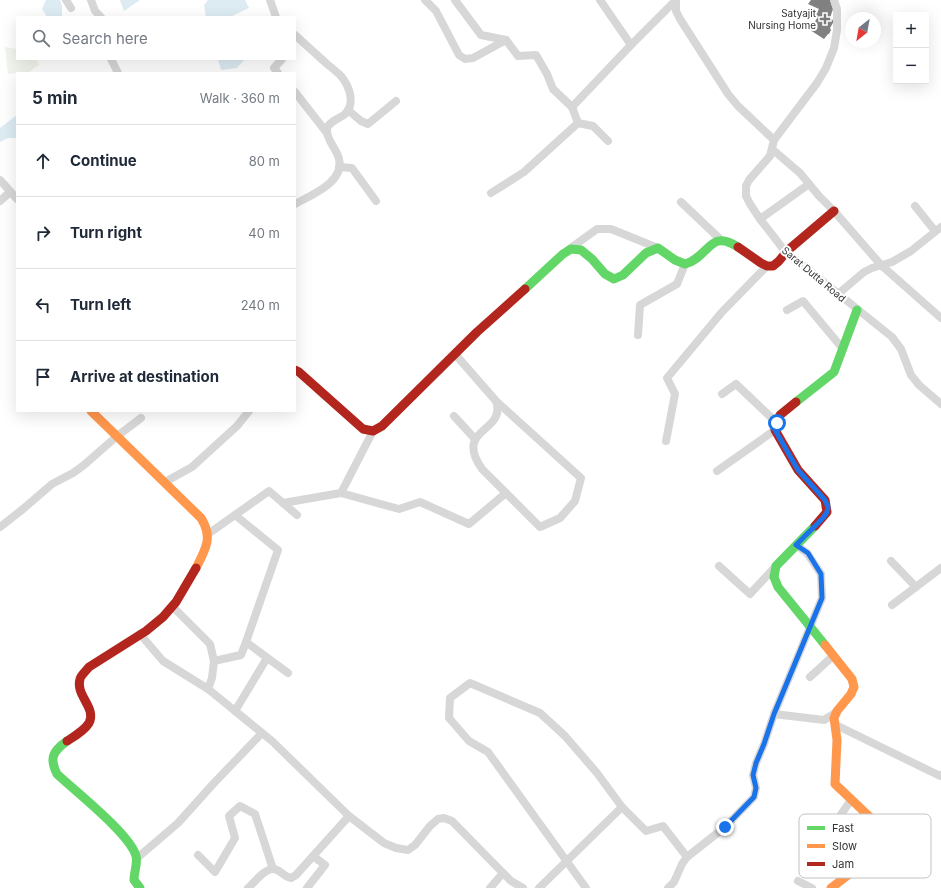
<!DOCTYPE html>
<html lang="en">
<head>
<meta charset="utf-8">
<style>
  :root { --surface:#fff; --page:#f2f2f3; --text:#1f2937; --muted:#747a83; --line:#e0e1e3 }
  body { margin:0; font-family:Inter,sans-serif; background:var(--page); color:var(--text) }
  .controls { position:absolute; right:12px; top:12px; display:grid; overflow:hidden; border-radius:0px; box-shadow:0 4px 16px #0002 }
  .controls button { width:36px; height:36px; display:grid; place-items:center; padding:0; border:0; border-bottom:1px solid var(--line); background:var(--surface); color:var(--text); font:20px sans-serif }
  .compass { position:absolute; left:845px; top:12px; width:36px; height:36px; border-radius:50%; background:var(--surface); box-shadow:0 4px 16px #0002; rotate:211deg }
  .stop { position:absolute; width:12px; height:12px; margin:-9px; border:3px solid #1a73e8; border-radius:50%; background:#fff }
  .stop.end { background:#1a73e8; border-color:#fff; box-shadow:0 1px 4px #0008 }
  .list { margin:0; padding:0; list-style:none }
  h2 { display:flex; justify-content:space-between; align-items:center; height:52px; margin:0; padding:0 16px; font-size:17px }
  h2 small { font-size:13px; font-weight:400; color:var(--muted) }
  .list li { display:grid; grid-template-columns:26px 1fr auto; gap:12px; align-items:center; box-sizing:border-box; height:72px; padding:0 16px; border-top:1px solid var(--line) }
  .list b { display:block; font-size:15px; white-space:nowrap }
  .list em { font-size:13px; font-style:normal; color:var(--muted) }
  .icon { flex:none; width:22px; height:22px; fill:none; stroke:currentColor; stroke-width:2; stroke-linecap:round; stroke-linejoin:round }
  .map { position:relative; flex:none; width:941px; height:888px; overflow:hidden }
  .search { position:absolute; background:var(--surface); box-shadow:0 4px 16px #0002; left:16px; top:16px; width:280px; height:44px; display:flex; align-items:center; gap:10px; box-sizing:border-box; padding:0 14px; border-radius:0px; color:var(--muted); font-size:15px }
  .panel { position:absolute; background:var(--surface); box-shadow:0 4px 16px #0002; left:16px; top:72px; width:280px; height:340px; border-radius:0px }
  .map>svg:first-child { display:block }
</style>
</head>
<body>
<div class="map">
<svg width="941" height="888" viewBox="0 0 941 888">
  <rect width="100%" height="100%" fill="#fff"/>
  <polygon fill="#f1f5ed" points="5,47 17,49 17,59 36,59 39,65 29,72 8,74"/>
  <g fill="#ddebf3">
    <polygon points="46,0 60,0 62,6 62,17 47,17 42,9"/>
    <polygon points="120,0 140,0 124,11"/>
    <polygon points="208,0 245,0 249,8 230,17 206,17 204,5"/>
    <polygon points="218,59 245,59 237,68 221,70"/>
    <polygon points="17,115 17,138 8,138 0,142 0,128"/>
  </g>
  <polygon fill="#818181" points="811,0 830,0 833,9 830,18 834,21 830,28 831,30 829,34 828,34 824,39 810,30 817,18 815,16 819,9 808,4"/>
  <g fill="none" stroke-linecap="round" stroke-linejoin="round">
    <g stroke="#d7d7d7" stroke-width="8">
      <polyline points="66,0 71,8"/>
      <polyline points="91,0 95,11 101,17"/>
      <polyline points="270,0 276,17"/>
      <polyline points="425,0 436,11 459,55 465,59 473,58 506,40"/>
      <polyline points="455,0 481,35 506,40 518,56 536,55 547,74 553,89 572,107 578,123 593,126 608,141"/>
      <polyline points="600,0 631,45"/>
      <polyline points="676,0 676,11 680,19 728,94 738,106 774,140"/>
      <polyline points="834,0 837,9 837,30 834,48 826,68 817,83 774,140 770,156 749,180 746,186 746,196 750,204 760,219 784,250 892,337 901,349 911,375 919,385 941,404"/>
      <path d="M 295,35 C 306,45 316,54 327,64 C 332,68 337,72 341,76 C 350,87 356,105 344,115 C 338,119 326,123 327,131 C 327,141 337,149 339,159 C 345,182 311,195 295,204"/>
      <polyline points="111,59 118,73"/>
      <polyline points="278,73 274,68 282,59"/>
      <polyline points="295,92 327,133"/>
      <polyline points="572,107 631,45 675,1"/>
      <polyline points="348,110 361,121 368,124 396,101"/>
      <polyline points="772,149 800,173 819,196 834,211 881,265 941,318"/>
      <polyline points="339,167 352,168 376,201"/>
      <polyline points="0,180 17,199"/>
      <polyline points="491,193 524,172 578,123"/>
      <polyline points="0,201 10,192"/>
      <polyline points="681,202 721,240"/>
      <polyline points="915,206 935,231"/>
      <polyline points="760,219 809,184"/>
      <polyline points="568,250 597,229 611,229 658,248"/>
      <polyline points="838,294 864,272 872,268 892,262 911,251 941,227"/>
      <polyline points="787,310 803,301 843,349"/>
      <polyline points="638,335 640,305 677,284 685,264"/>
      <path d="M 455,354 L 496,401 C 507,433 453,427 482,469 L 540,527 L 560,518 L 575,501 L 581,478 L 496,401"/>
      <polyline points="722,394 736,384 777,423"/>
      <polyline points="454,416 475,439"/>
      <polyline points="666,441 675,394 667,378 722,312 767,266"/>
      <polyline points="717,471 775,430"/>
      <polyline points="165,482 192,467 237,426 249,411"/>
      <polyline points="341,493 399,509 420,502 469,524 506,493"/>
      <polyline points="283,503 341,493 373,431"/>
      <polyline points="235,515 278,550 246,642 288,673"/>
      <polyline points="0,527 23,509 52,484 73,473 84,465 116,437 141,418"/>
      <polyline points="208,534 269,491 297,515"/>
      <polyline points="891,561 916,587"/>
      <polyline points="719,566 750,594 775,567"/>
      <polyline points="892,605 941,568"/>
      <polyline points="173,607 210,644 214,661 212,678 208,689"/>
      <polyline points="140,634 163,661 208,689 272,741 349,816 384,843 396,848 408,850 415,845 430,826 438,819 444,818 452,821 503,873 511,881 523,888"/>
      <polyline points="214,661 241,655 246,642"/>
      <polyline points="810,677 833,656"/>
      <polyline points="235,711 267,658"/>
      <polyline points="774,714 824,720 837,712"/>
      <polyline points="836,725 940,776 941,775"/>
      <polyline points="198,855 215,872 235,838 229,816 240,806 255,814 273,869"/>
      <polyline points="136,859 178,823 214,783 262,733"/>
      <polyline points="846,876 833,857 841,849 829,832 851,800"/>
      <polyline points="798,881 812,888"/>
      <path d="M 248,888 C 255,882 267,865 277,870 C 282,872 285,877 291,878 L 296,875 L 349,816"/>
      <polyline points="307,888 325,865 313,856"/>
      <polyline points="490,888 503,873"/>
      <polyline points="539,888 622,807 646,831 663,826 687,857"/>
      <polyline points="586,888 488,752 469,741 449,718 450,698 470,683 540,713 565,736 597,773 622,807"/>
      <polyline points="668,888 674,882 682,864 687,857 725,827 754,797 756,788 753,775 756,763 764,744 774,714 822,598 821,574 807,553 796,545"/>
    </g>
    <g stroke="#63d668" stroke-width="9">
      <path d="M 525,289 L 563,254 L 571,249 L 581,250 L 592,259 L 605,274 L 614,279 L 623,275 L 646,253 L 658,248 L 675,260 L 685,264 C 710,257 709,228 738,247"/>
      <polyline points="796,402 834,372 857,310"/>
      <polyline points="815,526 776,566 774,577 778,587 825,645"/>
      <path d="M 67,741 C 53,751 49,758 57,774 C 75,791 130,834 136,856 C 138,863 134,872 134,880 L 140,888"/>
    </g>
    <g stroke="#ff974d" stroke-width="9">
      <path d="M 91,411 L 201,518 C 213,537 206,549 196,568"/>
      <polyline points="825,645 852,679 854,687 851,694 837,711 834,718 837,740 835,784 894,840 831,888"/>
    </g>
    <g stroke="#b3261e" stroke-width="9">
      <polyline points="738,247 761,263 767,266 773,266 779,261 787,251 834,211"/>
      <polyline points="295,370 299,372 363,429 373,431 382,426 477,332 525,289"/>
      <polyline points="796,402 780,415 775,430 798,470 825,500 827,512 815,526"/>
      <path d="M 67,741 C 75,736 84,731 89,723 C 97,708 75,695 80,679 C 81,675 86,671 89,667 L 146,631 L 163,617 L 176,602 L 196,568"/>
    </g>
  </g>
  <g fill="none" stroke-linecap="round" stroke-linejoin="round">
    <polyline stroke="#1a73e8" stroke-width="5" points="725,827 754,797 756,788 753,775 756,763 764,744 774,714 822,598 821,574 808,553 796,545 823,518 827,512 828,507 825,500 798,470 775,430 777,423"/>
  </g>
  <path fill="#7a7a7a" stroke="#fff" stroke-width="1.5" d="M823 13h4v4h4v4h-4v4h-4v-4h-4v-4h4z"/>
  <g text-anchor="middle" stroke-width="4" stroke-linejoin="round" paint-order="stroke">
    <g font-size="10" fill="#333" stroke="#fff" text-anchor="end">
      <text x="816" y="17">Satyajit<tspan x="816" dy="12">Nursing Home</tspan></text>
    </g>
    <g font-size="10" fill="#333" stroke="#fff">
      <text transform="translate(814 274) rotate(40)" y="4">Sarat Dutta Road</text>
    </g>
  </g>
  <rect x="799" y="814" width="132" height="64" rx="6" fill="#fff" stroke="#c2c2c2" stroke-width="1"/>
  <rect x="807" y="826" width="18" height="4" fill="#63d668"/>
  <rect x="807" y="844" width="18" height="4" fill="#ff974d"/>
  <rect x="807" y="862" width="18" height="4" fill="#b3261e"/>
  <g font-size="11" fill="#333">
    <text x="832" y="832">Fast</text>
    <text x="832" y="850">Slow</text>
    <text x="832" y="868">Jam</text>
  </g>
</svg>
<div class="controls">
<button>+</button>
<button>−</button>
</div>
<svg class="compass" viewBox="-18 -18 36 36"><path d="M0-13l5 13h-10z" fill="#e53935"/><path d="M0 13l5-13h-10z" fill="#747a83"/></svg>
<div class="stop" style="left:777px;top:423px"></div>
<div class="stop end" style="left:725px;top:827px"></div>
<div class="search"><svg class="icon" aria-label="search" viewBox="0 0 24 24"><circle cx="10" cy="10" r="6"/><path d="M15 15l6 6"/></svg>Search here</div>
<section class="panel">
<h2>5 min<small>Walk · 360 m</small></h2>
<ul class="list">
<li><svg class="icon" aria-label="ahead" viewBox="0 0 24 24"><path d="M12 20V5M6 11l6-6 6 6"/></svg><div><b>Continue</b></div><em>80 m</em></li>
<li><svg class="icon" aria-label="right" viewBox="0 0 24 24"><path d="M7 20v-9h11M14 6l5 5-5 5"/></svg><div><b>Turn right</b></div><em>40 m</em></li>
<li><svg class="icon" aria-label="left" viewBox="0 0 24 24"><path d="M17 20v-9H6M10 6l-5 5 5 5"/></svg><div><b>Turn left</b></div><em>240 m</em></li>
<li><svg class="icon" aria-label="arrive" viewBox="0 0 24 24"><path d="M6 21V4h12l-3 4 3 4H6"/></svg><div><b>Arrive at destination</b></div></li>
</ul>
</section>
</div>
</body>
</html>
